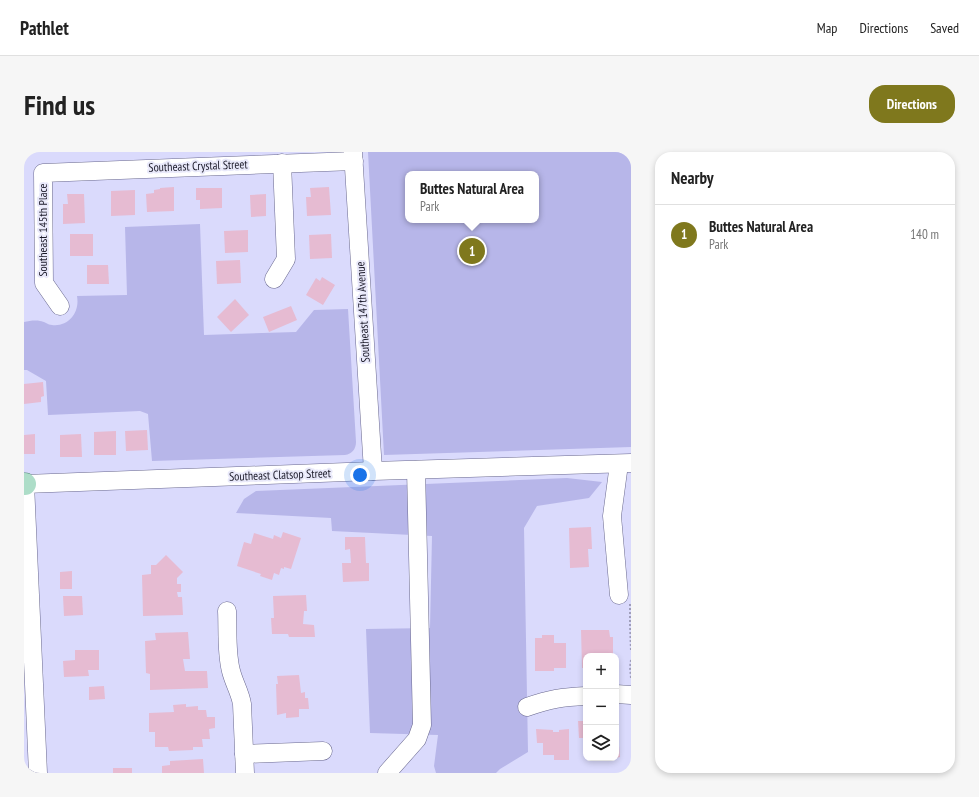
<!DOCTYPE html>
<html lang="en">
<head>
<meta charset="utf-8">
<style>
  :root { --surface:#fff; --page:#f6f6f6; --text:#222; --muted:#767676; --line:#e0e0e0; --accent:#7f781d }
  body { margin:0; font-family:"PT Sans Narrow",sans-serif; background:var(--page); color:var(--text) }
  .controls { position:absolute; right:12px; bottom:12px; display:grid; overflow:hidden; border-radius:8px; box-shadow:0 2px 6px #0003 }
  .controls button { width:36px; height:36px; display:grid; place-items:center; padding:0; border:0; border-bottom:1px solid var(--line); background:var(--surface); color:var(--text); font:20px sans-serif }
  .you { position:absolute; left:336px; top:323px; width:14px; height:14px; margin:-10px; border:3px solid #fff; border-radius:50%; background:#1a73e8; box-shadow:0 0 0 6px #1a73e833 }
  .badge { display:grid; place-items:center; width:26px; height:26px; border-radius:50%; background:var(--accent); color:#fff; font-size:13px; font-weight:700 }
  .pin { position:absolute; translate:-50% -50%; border:2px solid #fff; box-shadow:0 1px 4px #0006 }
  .popup { position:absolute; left:381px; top:19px; width:134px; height:52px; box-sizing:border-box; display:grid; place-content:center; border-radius:8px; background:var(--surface); filter:drop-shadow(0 1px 3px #0005); font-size:13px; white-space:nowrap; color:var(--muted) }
  .popup b { font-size:15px; color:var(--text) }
  .popup::after { content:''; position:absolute; left:50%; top:100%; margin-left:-8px; border:8px solid transparent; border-top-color:var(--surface) }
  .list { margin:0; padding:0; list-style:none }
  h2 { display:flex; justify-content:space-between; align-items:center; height:52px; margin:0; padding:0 16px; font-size:17px }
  h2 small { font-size:13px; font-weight:400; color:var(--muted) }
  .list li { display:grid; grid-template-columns:26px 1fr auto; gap:12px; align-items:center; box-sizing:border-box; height:60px; padding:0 16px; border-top:1px solid var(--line) }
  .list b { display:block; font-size:15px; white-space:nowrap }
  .list p { margin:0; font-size:13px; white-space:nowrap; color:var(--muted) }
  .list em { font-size:13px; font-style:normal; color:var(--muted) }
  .icon { flex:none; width:22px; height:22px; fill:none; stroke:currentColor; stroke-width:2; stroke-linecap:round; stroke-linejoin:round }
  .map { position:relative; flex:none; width:607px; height:621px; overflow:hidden; border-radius:16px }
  header { display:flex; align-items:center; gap:24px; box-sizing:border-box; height:56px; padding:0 20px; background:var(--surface); border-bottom:1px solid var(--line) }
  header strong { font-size:19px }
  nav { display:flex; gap:22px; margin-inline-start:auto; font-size:14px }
  .intro { display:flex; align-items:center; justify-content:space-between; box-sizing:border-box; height:96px; padding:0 24px }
  h1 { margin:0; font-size:28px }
  .button { padding:10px 18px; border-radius:16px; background:var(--accent); color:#fff; font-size:14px; font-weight:700 }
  main { display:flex; gap:24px; padding:0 24px }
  aside { flex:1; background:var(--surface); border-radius:16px; box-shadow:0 2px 6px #0003 }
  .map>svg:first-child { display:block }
</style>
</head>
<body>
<header>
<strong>Pathlet</strong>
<nav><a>Map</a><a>Directions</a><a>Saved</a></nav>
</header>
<div class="intro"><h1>Find us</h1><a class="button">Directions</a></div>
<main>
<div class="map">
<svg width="607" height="621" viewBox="0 0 607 621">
  <rect width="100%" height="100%" fill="#dadafc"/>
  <g fill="#b7b6e9" fill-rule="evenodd">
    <path d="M 344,0 L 607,0 L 607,295 L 360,303 ZM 384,22 L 512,22 L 512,68 L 384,68 Z"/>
    <path d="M 176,72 L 180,183 L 272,180 L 290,158 L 324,157 L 332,290 C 332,297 328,302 321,303 L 128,309 L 124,262 L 116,259 L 24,263 L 22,229 L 3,218 L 0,218 L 0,170 C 5,169 11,168 16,169 C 20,169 24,173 28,173 C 45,175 56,160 53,144 L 103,143 L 101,75 Z"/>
    <polygon points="543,326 578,330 565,346 513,354 500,376 504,600 476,617 472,621 412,621 410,614 414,583 346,581 342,477 406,476 408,384 308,379 307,366 212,361 220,347 232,339"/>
  </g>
  <g fill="#e6bbd2">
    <polygon points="150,35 150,59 123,60 122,42 130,41 130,38 136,37 136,36"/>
    <polygon points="305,35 307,63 283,64 282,45 287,45 286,36"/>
    <polygon points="172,36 198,36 198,56 176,57 176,48 172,48"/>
    <polygon points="111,38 111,63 87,64 87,39"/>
    <polygon points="43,42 60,42 61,71 39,72 39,52 44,52"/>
    <polygon points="242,42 242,64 227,65 226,43"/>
    <polygon points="224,78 224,100 201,101 200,79"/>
    <rect x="46" y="82" width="23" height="22"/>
    <polygon points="307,82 308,106 286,107 285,83"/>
    <polygon points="216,108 217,131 193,132 192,109"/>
    <polygon points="63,113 84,113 85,132 63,132"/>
    <polygon points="298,125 311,133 299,153 282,143 292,126 296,129"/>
    <polygon points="211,147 225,163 207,180 193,165"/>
    <polygon points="267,154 273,168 245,180 239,165"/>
    <polygon points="19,230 20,244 17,245 17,250 0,252 0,232"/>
    <polygon points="123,278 124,298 102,299 101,279"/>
    <polygon points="92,279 92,303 70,303 70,280"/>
    <polygon points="11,282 11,302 0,302 0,283"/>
    <polygon points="57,282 58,305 36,305 36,283"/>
    <polygon points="567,375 568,397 564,397 565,415 546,416 545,376"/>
    <polygon points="259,380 277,386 267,417 260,415 260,417 257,416 255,423 250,421 248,428 236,424 237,422 213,414 220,390 227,392 230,381 249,387 250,383 257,386"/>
    <polygon points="321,385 341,385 342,411 345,411 345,429 319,430 318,411 327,411 326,397 321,398"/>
    <polygon points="142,403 159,420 153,426 153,432 157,432 157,440 153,440 154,445 158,445 159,463 119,464 118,423 127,422 127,413 132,413"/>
    <polygon points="48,419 48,437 36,437 36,420"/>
    <polygon points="282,443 283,459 280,459 279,472 290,473 291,485 265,485 264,482 248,482 247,466 250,466 249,444"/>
    <polygon points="39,444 58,444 59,463 40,464"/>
    <polygon points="557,478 585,478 586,485 589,485 589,504 562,504 562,516 558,516"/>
    <polygon points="164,480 166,507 159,507 161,519 183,519 184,536 126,538 126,522 122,521 121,489 132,488 131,481"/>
    <polygon points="518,483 530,483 530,491 542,491 542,516 530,516 530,519 511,519 511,486 518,486"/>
    <polygon points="51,498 75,498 75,518 64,518 65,524 40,525 39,509 51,508"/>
    <polygon points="275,523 277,541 281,540 281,546 284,546 285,557 275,557 275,565 262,566 262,561 253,563 252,532 254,532 253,524"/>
    <polygon points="80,534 81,547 65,548 65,535"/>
    <polygon points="162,552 162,555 174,554 174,558 182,558 183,565 191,565 191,576 185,577 186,587 178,587 179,595 169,595 169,598 145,599 144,595 131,595 131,580 125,580 125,561 150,560 149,553"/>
    <polygon points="554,569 562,569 562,586 555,586"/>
    <polygon points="592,571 593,571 596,605 592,606"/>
    <polygon points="512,577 529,578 529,580 535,580 535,578 545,577 545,608 530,608 530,603 519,603 519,591 513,591"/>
    <polygon points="179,607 180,621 138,621 138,614 146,613 146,609"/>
    <rect x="89" y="616" width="19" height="5"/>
  </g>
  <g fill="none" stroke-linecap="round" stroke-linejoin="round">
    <g stroke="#6a698f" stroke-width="19">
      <g id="minor">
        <polyline points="329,0 349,319"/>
        <polyline points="250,127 262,107 258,11"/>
        <polyline points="36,154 20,131 19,21 330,9"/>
        <polyline points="595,312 588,364 595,443"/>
        <path d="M 203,459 C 204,478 202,500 207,519 C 210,531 216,540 218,552 L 221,621"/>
        <polyline points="592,542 607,543"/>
        <path d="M 503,555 C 526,547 538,545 562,544"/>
        <polyline points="220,602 299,599"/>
        <polyline points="14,621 1,332 349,319 607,311"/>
        <polyline points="363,621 393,587 398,573 392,318"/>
      </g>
    </g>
    <g stroke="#568979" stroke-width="23">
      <polyline id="major" points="0,332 1,332"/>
    </g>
    <g stroke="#9f9eba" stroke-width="2" stroke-dasharray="2 2" stroke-linecap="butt">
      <polyline points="606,452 606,472 607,499"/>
      <polyline points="607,508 606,515 607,526"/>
    </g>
    <use href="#minor" stroke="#fff" stroke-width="18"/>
    <use href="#major" stroke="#adddc8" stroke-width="22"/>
  </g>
  <g text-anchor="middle" stroke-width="4" stroke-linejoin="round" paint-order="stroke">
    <g font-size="12" fill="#1a1928" stroke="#e9e9fa">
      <text transform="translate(174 14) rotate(-2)" y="4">Southeast Crystal Street</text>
      <text transform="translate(19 78) rotate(-90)" y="4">Southeast 145th Place</text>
      <text transform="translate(339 160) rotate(-93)" y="4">Southeast 147th Avenue</text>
      <text transform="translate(256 323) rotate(-2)" y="4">Southeast Clatsop Street</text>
    </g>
  </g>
</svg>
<div class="controls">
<button>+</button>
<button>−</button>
<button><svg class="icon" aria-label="layers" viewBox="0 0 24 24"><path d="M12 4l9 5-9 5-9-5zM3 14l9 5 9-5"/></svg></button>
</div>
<div class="you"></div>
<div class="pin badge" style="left:448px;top:99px">1</div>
<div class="popup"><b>Buttes Natural Area</b>Park</div>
</div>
<aside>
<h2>Nearby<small></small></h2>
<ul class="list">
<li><span class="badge">1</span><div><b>Buttes Natural Area</b><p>Park</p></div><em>140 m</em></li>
</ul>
</aside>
</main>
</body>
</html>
